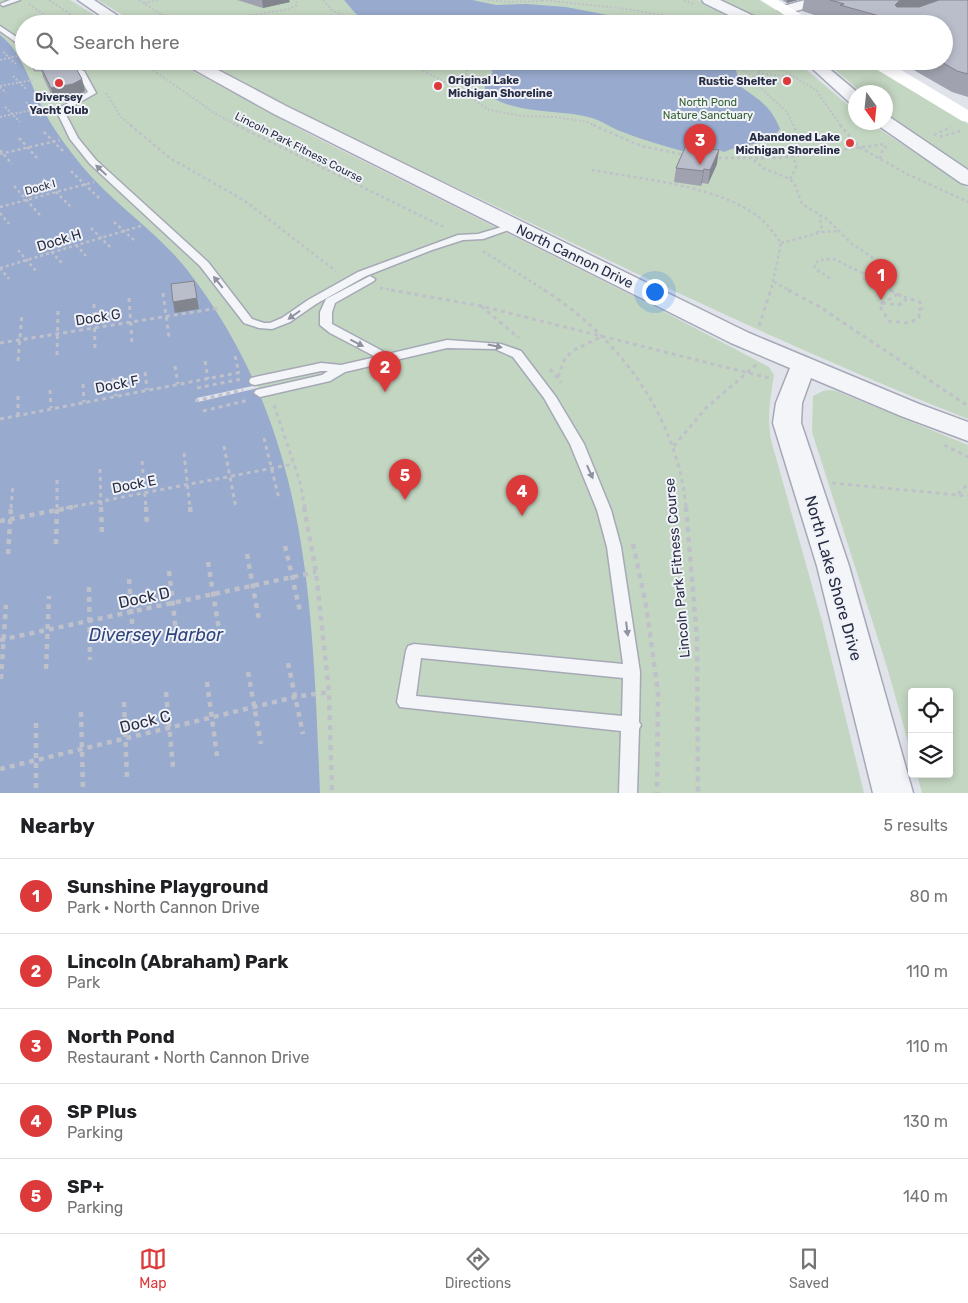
<!DOCTYPE html>
<html lang="en">
<head>
<meta charset="utf-8">
<style>
  :root { --surface:#fff; --page:#f6f6f6; --text:#202124; --muted:#757577; --line:#e0e0e0; --accent:#dc3a3a }
  body { margin:0; font-family:Rubik,sans-serif; background:var(--page); color:var(--text) }
  .controls { position:absolute; right:15px; bottom:15px; display:grid; overflow:hidden; border-radius:5px; box-shadow:0 2px 8px #0003 }
  .controls button { width:45px; height:45px; display:grid; place-items:center; padding:0; border:0; border-bottom:1px solid var(--line); background:var(--surface); color:var(--text); font:25px sans-serif }
  .compass { position:absolute; left:848px; top:85px; width:45px; height:45px; border-radius:50%; background:var(--surface); box-shadow:0 2px 8px #0003; rotate:165deg }
  .you { position:absolute; left:654px; top:291px; width:18px; height:18px; margin:-12px; border:4px solid #fff; border-radius:50%; background:#1a73e8; box-shadow:0 0 0 8px #1a73e833 }
  .badge { display:grid; place-items:center; width:32px; height:32px; border-radius:50%; background:var(--accent); color:#fff; font-size:16px; font-weight:700 }
  .pin { position:absolute; translate:-50% -41px; filter:drop-shadow(0 1px 2px #0008) }
  .pin::after { content:''; position:absolute; top:26px; width:18px; height:15px; background:inherit; clip-path:polygon(0 0,100% 0,50% 100%) }
  .list { margin:0; padding:0; list-style:none }
  h2 { display:flex; justify-content:space-between; align-items:center; height:65px; margin:0; padding:0 20px; font-size:21px }
  h2 small { font-size:16px; font-weight:400; color:var(--muted) }
  .list li { display:grid; grid-template-columns:32px 1fr auto; gap:15px; align-items:center; box-sizing:border-box; height:75px; padding:0 20px; border-top:1px solid var(--line) }
  .list b { display:block; font-size:19px; white-space:nowrap }
  .list p { margin:0; font-size:16px; white-space:nowrap; color:var(--muted) }
  .list em { font-size:16px; font-style:normal; color:var(--muted) }
  .icon { flex:none; width:28px; height:28px; fill:none; stroke:currentColor; stroke-width:2; stroke-linecap:round; stroke-linejoin:round }
  .map { position:relative; flex:none; width:968px; height:793px; overflow:hidden }
  .search { position:absolute; background:var(--surface); box-shadow:0 2px 8px #0003; left:15px; right:15px; top:15px; height:55px; display:flex; align-items:center; gap:12px; box-sizing:border-box; padding:0 18px; border-radius:28px; color:var(--muted); font-size:19px }
  .sheet { height:440px; background:var(--surface) }
  nav { display:flex; justify-content:space-around; align-items:center; box-sizing:border-box; height:70px; border-top:1px solid var(--line); background:var(--surface); font-size:14px; color:var(--muted) }
  nav a { display:grid; justify-items:center; gap:2px }
  nav .on { color:var(--accent) }
  .map>svg:first-child { display:block }
</style>
</head>
<body>
<div class="map">
<svg width="968" height="793" viewBox="0 0 968 793">
  <rect width="100%" height="100%" fill="#e1e3eb"/>
  <g fill="#c3d6c1">
    <path d="M 0,0 L 70,0 L 109,24 L 24,24 L 24,61 L 174,61 L 309,134 L 651,305 L 769,367 L 774,375 C 770,401 767,415 771,440 L 822,621 L 864,793 L 0,793 Z"/>
    <polygon points="98,0 698,0 746,24 137,24"/>
    <polygon points="722,0 759,0 800,24 770,24"/>
    <path d="M 203,61 L 796,61 L 855,111 L 856,122 L 870,123 L 968,188 L 968,419 C 813,358 662,286 512,214 C 408,164 303,117 203,61 Z"/>
    <polygon points="825,61 862,61 968,124 968,169 886,113 886,92 861,92"/>
    <polygon points="829,390 836,391 968,445 968,793 922,793 917,774 949,774 949,692 912,692 912,756 887,667 812,432 813,396 823,391"/>
  </g>
  <g fill="#98aace">
    <polygon points="344,0 472,0 496,5 527,4 566,7 628,19 661,17 699,24 374,24 356,14"/>
    <path d="M 0,35 C 23,53 30,84 43,109 C 53,129 67,147 81,165 C 113,204 157,231 188,271 C 310,430 312,601 320,793 L 0,793 Z"/>
    <path d="M 484,61 L 741,61 L 736,70 L 740,86 C 759,100 771,106 780,129 C 768,147 742,143 724,152 C 711,147 694,141 682,151 C 661,145 640,139 620,131 C 610,127 602,121 592,118 C 556,108 517,116 485,93 L 485,82 L 493,72 Z"/>
  </g>
  <polygon fill="#e1e3eb" points="257,385 258,388 198,402 195,401 197,398"/>
  <g fill="none" stroke-linecap="round" stroke-linejoin="round">
    <g stroke="#a5a9b6" stroke-width="3">
      <g id="service">
        <polygon points="10,0 20,0 3,6 0,4"/>
        <polygon points="0,26 24,42 24,48 0,31"/>
        <polygon points="31,61 38,61 40,66 68,66 84,71 96,93 64,111 78,138 96,160 208,262 252,319 264,323 270,323 282,318 308,300 358,272 458,235 478,234 515,223 520,226 483,239 463,240 432,250 366,276 316,304 290,322 272,329 259,328 244,323 200,266 90,164 70,139 56,110 88,92 78,74 67,70 35,70"/>
        <path d="M 370,276 L 375,279 L 374,281 L 335,303 L 332,312 L 332,324 L 388,354 L 447,340 L 501,344 L 521,351 L 556,397 L 584,444 L 611,510 L 621,547 L 640,672 L 639,722 L 641,725 L 639,729 L 637,793 L 619,793 L 621,731 L 400,707 L 397,702 L 406,651 L 408,646 L 414,644 L 623,664 L 607,547 L 597,510 L 570,444 L 544,398 L 513,357 L 495,349 L 447,348 L 345,372 L 330,381 L 260,397 L 254,393 L 256,390 L 322,375 L 328,371 L 321,371 L 255,385 L 251,384 L 249,381 L 251,378 L 321,363 L 341,365 L 376,357 L 330,333 L 320,325 L 320,312 L 326,299 ZM 421,658 L 623,678 L 622,716 L 416,696 Z"/>
      </g>
    </g>
    <g stroke="#a5a9b6" stroke-width="3">
      <g id="minor">
        <polygon points="78,0 94,0 130,24 113,24"/>
        <polygon points="702,0 720,0 764,21 766,24 747,24 704,3"/>
        <polygon points="805,0 827,0 825,3 785,14 778,10 780,7"/>
        <polygon points="182,61 201,61 286,106 749,333 919,404 968,422 968,441 901,416 811,378 802,403 801,423 849,566 913,793 873,793 817,566 773,423 776,403 790,368 731,343 274,114 184,64"/>
        <polygon points="804,61 820,61 857,92 856,92 856,105 850,103"/>
        <polygon points="886,117 891,118 968,170 968,185 961,183 879,126 877,122 886,122"/>
      </g>
    </g>
    <g stroke="#bfc1ca" stroke-width="2" stroke-dasharray="2 2" stroke-linecap="butt">
      <polyline points="49,0 85,24"/>
      <polyline points="139,0 162,15 144,22"/>
      <polyline points="323,0 332,10 360,24"/>
      <polyline points="488,0 508,2 544,1"/>
      <polyline points="542,0 627,9 712,24"/>
      <polyline points="684,0 694,4"/>
      <polyline points="144,3 160,0"/>
      <polyline points="29,4 57,24"/>
      <polyline points="162,15 202,24"/>
      <polyline points="201,24 288,9 297,5 296,0"/>
      <polyline points="3,52 16,64"/>
      <polyline points="0,60 17,56"/>
      <polyline points="140,61 216,114 238,126"/>
      <polyline points="405,61 460,90 489,110 522,116 556,117 587,122 596,126"/>
      <polyline points="768,61 754,78 754,82 786,111 794,126"/>
      <polyline points="769,61 816,90 841,126"/>
      <polyline points="758,73 794,77"/>
      <polyline points="13,76 26,89"/>
      <polyline points="754,77 743,70 750,67 764,67"/>
      <polyline points="0,86 33,80"/>
      <polyline points="0,87 6,93"/>
      <polyline points="460,90 467,71 462,61"/>
      <polyline points="106,93 121,117 132,126"/>
      <polyline points="26,102 41,117"/>
      <polyline points="5,107 20,122"/>
      <polyline points="0,117 45,107"/>
    </g>
    <g stroke="#bfc1ca" stroke-width="2.5" stroke-dasharray="3 3" stroke-linecap="butt">
      <polyline points="130,125 170,158 245,201 336,271"/>
      <polyline points="236,125 446,228"/>
      <polyline points="593,125 641,146 685,155"/>
      <polyline points="840,125 859,147 907,174 968,202"/>
      <polyline points="44,132 63,151"/>
      <polyline points="934,135 951,127"/>
      <polyline points="940,137 960,131"/>
      <polyline points="19,138 37,158"/>
      <polyline points="0,150 12,164"/>
      <polyline points="0,154 60,140"/>
      <polyline points="791,156 799,149 799,137 793,125"/>
      <polyline points="713,158 778,158 886,144"/>
      <polyline points="880,159 883,149 889,144"/>
      <polyline points="754,160 763,168 790,179 795,185 802,204 828,220 851,243 873,258 877,264 864,274 864,279 874,286 892,291"/>
      <path d="M 592,170 C 642,179 722,186 761,219 C 769,226 775,235 781,243 L 771,291"/>
      <polyline points="71,171 99,198"/>
      <polyline points="43,179 70,206"/>
      <polyline points="790,179 796,168 794,156"/>
      <polyline points="14,186 40,215"/>
      <polyline points="0,207 94,182"/>
      <polyline points="0,213 9,224"/>
      <polyline points="114,222 135,241"/>
      <polyline points="91,228 111,248"/>
      <polyline points="817,233 822,226 819,216"/>
      <polyline points="68,236 86,256"/>
      <polyline points="43,243 62,263"/>
      <polyline points="781,243 823,232 839,231"/>
      <polyline points="18,250 36,271"/>
      <polyline points="483,251 546,291"/>
      <polyline points="0,268 141,226"/>
      <polyline points="0,268 9,279"/>
      <polyline points="830,278 817,270 814,265 819,260 834,259 870,277 884,282 892,291"/>
      <polyline points="774,282 791,291"/>
      <polyline points="380,288 398,291"/>
    </g>
    <g stroke="#bfc1ca" stroke-width="3" stroke-dasharray="4 4" stroke-linecap="butt">
      <polyline points="391,290 481,306 773,379"/>
      <path d="M 544,290 C 620,338 678,418 686,508"/>
      <polyline points="788,290 820,307 968,406"/>
      <polyline points="163,293 169,337"/>
      <polyline points="898,294 879,305 889,321 909,323 919,318 919,310 922,308 920,302 904,297"/>
      <polyline points="129,298 132,343"/>
      <polyline points="882,303 899,305 906,300 897,293 888,290"/>
      <polyline points="94,304 95,349"/>
      <polyline points="481,306 519,338"/>
      <polyline points="759,326 771,290"/>
      <polyline points="0,343 219,308"/>
      <polyline points="57,355 58,309"/>
      <polyline points="235,356 239,373"/>
      <polyline points="18,361 22,314"/>
      <polyline points="205,361 208,379"/>
      <polyline points="175,366 178,384"/>
      <polyline points="550,369 561,383"/>
      <polyline points="145,372 147,390"/>
      <polyline points="558,377 565,358 574,350 601,337"/>
      <polyline points="113,378 116,396"/>
      <polyline points="83,384 84,402"/>
      <polyline points="197,388 242,379"/>
      <polyline points="50,390 51,408"/>
      <polyline points="18,396 18,415"/>
      <polyline points="195,401 243,390"/>
      <polyline points="274,405 300,482 305,508"/>
      <polyline points="203,411 249,400"/>
      <polyline points="0,419 242,372"/>
      <polyline points="264,438 279,499"/>
      <polyline points="944,445 968,457"/>
      <polyline points="224,446 236,508"/>
      <polyline points="674,446 706,408 756,365"/>
      <polyline points="184,453 190,508"/>
      <polyline points="142,461 146,508"/>
      <polyline points="100,469 101,508"/>
      <polyline points="832,483 968,496"/>
      <polyline points="958,494 968,484"/>
      <polyline points="11,508 13,485"/>
      <polyline points="57,508 57,477"/>
      <polyline points="66,508 294,464"/>
    </g>
    <g stroke="#bfc1ca" stroke-width="4.5" stroke-dasharray="5 5" stroke-linecap="butt">
      <polyline points="101,507 102,535"/>
      <polyline points="146,507 147,526"/>
      <polyline points="190,507 191,517"/>
      <polyline points="304,507 316,572 329,692 332,793"/>
      <polyline points="686,507 697,639 698,793"/>
      <polyline points="0,521 73,507"/>
      <polyline points="56,544 57,507"/>
      <polyline points="633,544 646,605 658,692 657,793"/>
      <polyline points="285,546 300,611"/>
      <polyline points="8,554 11,507"/>
      <polyline points="247,554 259,620"/>
      <polyline points="208,562 219,630"/>
      <polyline points="169,571 177,640"/>
      <polyline points="129,579 134,649"/>
      <polyline points="89,587 90,660"/>
      <polyline points="0,640 316,572"/>
      <polyline points="288,663 303,734"/>
      <polyline points="46,669 49,596"/>
      <polyline points="248,672 261,744"/>
      <polyline points="1,679 6,605"/>
      <polyline points="207,682 217,756"/>
      <polyline points="166,692 173,767"/>
      <polyline points="124,702 127,779"/>
      <polyline points="81,712 83,790"/>
      <polyline points="36,723 36,793"/>
      <polyline points="0,769 295,697 329,692"/>
    </g>
    <use href="#service" fill="#f4f5f9" fill-rule="evenodd"/>
    <use href="#minor" fill="#f4f5f9" fill-rule="evenodd"/>
    <g fill="#fff" fill-rule="evenodd">
      <polygon points="761,0 778,0 816,24 798,24"/>
      <polygon points="866,61 886,61 968,110 968,122 962,121 868,64"/>
    </g>
  </g>
  <g fill="#a0a3af">
    <polygon points="237,0 289,0 290,2 263,8"/>
    <polygon points="782,0 798,0 787,3"/>
    <polygon points="804,0 968,0 968,97 952,92 898,61 944,61 944,24 836,24 836,22 802,11"/>
    <polygon points="40,65 82,79 85,91 76,97 54,100 43,77"/>
    <polygon points="717,164 708,184 702,183 701,186 674,182 676,168"/>
  </g>
  <g fill="#82858e">
    <polygon points="262,0 289,0 290,2 263,8"/>
    <polygon points="787,0 798,0 787,3"/>
    <polygon points="900,0 952,0 894,19 895,5"/>
    <polygon points="82,79 85,91 76,97 54,100 51,88"/>
    <polygon points="719,150 717,164 708,184 710,170"/>
    <polygon points="704,169 702,183 701,186 703,171"/>
    <polygon points="194,281 199,309 175,313 173,302"/>
  </g>
  <g fill="#babecb" stroke="#82858e">
    <polygon points="830,0 900,0 895,5 897,7 919,7 939,0 968,0 968,74 957,71 940,61 944,61 944,24 880,24 883,17 840,5 844,4"/>
    <polygon points="64,61 68,61 73,63 82,79 73,84 51,88 40,65"/>
    <polygon points="686,145 719,150 710,170 704,169 703,171 676,168"/>
    <polygon points="194,281 197,298 173,302 171,284"/>
  </g>
  <defs><path id="oneway-solid" d="M-6-.8H1V-3.2L6.5 0L1 3.2V.8H-6Z" transform="scale(1.25)"/></defs>
  <g fill="#8e919e">
    <use href="#oneway-solid" transform="translate(101 170) rotate(-137)"/>
    <use href="#oneway-solid" transform="translate(218 282) rotate(-129)"/>
    <use href="#oneway-solid" transform="translate(294 315) rotate(145)"/>
    <use href="#oneway-solid" transform="translate(357 343) rotate(27)"/>
    <use href="#oneway-solid" transform="translate(495 346) rotate(12)"/>
    <use href="#oneway-solid" transform="translate(590 472) rotate(66)"/>
    <use href="#oneway-solid" transform="translate(627 629) rotate(83)"/>
  </g>
  <g fill="#dc3a3a" stroke="#f1f3f8" stroke-width="2">
    <circle cx="787" cy="81" r="5"/>
    <circle cx="59" cy="83" r="5"/>
    <circle cx="438" cy="86" r="5"/>
    <circle cx="850" cy="143" r="5"/>
  </g>
  <g text-anchor="middle" stroke-width="4" stroke-linejoin="round" paint-order="stroke">
    <g font-size="11" font-weight="bold" fill="#272d44" stroke="#f1f3f8" text-anchor="end">
      <text x="448" y="84" text-anchor="start">Original Lake<tspan x="448" dy="13">Michigan Shoreline</tspan></text>
      <text x="777" y="85">Rustic Shelter</text>
      <text x="59" y="101" text-anchor="middle">Diversey<tspan x="59" dy="13">Yacht Club</tspan></text>
      <text x="840" y="141">Abandoned Lake<tspan x="840" dy="13">Michigan Shoreline</tspan></text>
    </g>
    <g font-size="11" fill="#356233" stroke="#f1f3f8">
      <text x="708" y="106">North Pond<tspan x="708" dy="13">Nature Sanctuary</tspan></text>
    </g>
    <g font-size="11" fill="#272d44" stroke="#f1f3f8">
      <text transform="translate(299 147) rotate(27)" y="4">Lincoln Park Fitness Course</text>
      <text transform="translate(40 187) rotate(-15)" y="4">Dock I</text>
    </g>
    <g font-size="14" fill="#272d44" stroke="#f1f3f8">
      <text transform="translate(59 240) rotate(-17)" y="5">Dock H</text>
      <text transform="translate(575 256) rotate(26)" y="5">North Cannon Drive</text>
      <text transform="translate(98 317) rotate(-9)" y="5">Dock G</text>
      <text transform="translate(117 384) rotate(-11)" y="5">Dock F</text>
      <text transform="translate(134 484) rotate(-11)" y="5">Dock E</text>
      <text transform="translate(677 568) rotate(-95)" y="5">Lincoln Park Fitness Course</text>
    </g>
    <g font-size="16" fill="#272d44" stroke="#f1f3f8">
      <text transform="translate(834 578) rotate(74)" y="6">North Lake Shore Drive</text>
      <text transform="translate(144 597) rotate(-12)" y="6">Dock D</text>
      <text transform="translate(145 721) rotate(-14)" y="6">Dock C</text>
    </g>
    <g font-size="18" font-style="italic" fill="#2d447d" stroke="#f1f3f8">
      <text x="156" y="641">Diversey Harbor</text>
    </g>
  </g>
</svg>
<div class="controls">
<button><svg class="icon" aria-label="locate" viewBox="0 0 24 24"><circle cx="12" cy="12" r="6"/><path d="M12 2v4M12 18v4M2 12h4M18 12h4"/></svg></button>
<button><svg class="icon" aria-label="layers" viewBox="0 0 24 24"><path d="M12 4l9 5-9 5-9-5zM3 14l9 5 9-5"/></svg></button>
</div>
<svg class="compass" viewBox="-18 -18 36 36"><path d="M0-13l5 13h-10z" fill="#e53935"/><path d="M0 13l5-13h-10z" fill="#757577"/></svg>
<div class="you"></div>
<div class="pin badge" style="left:881px;top:300px">1</div>
<div class="pin badge" style="left:385px;top:392px">2</div>
<div class="pin badge" style="left:700px;top:165px">3</div>
<div class="pin badge" style="left:522px;top:516px">4</div>
<div class="pin badge" style="left:405px;top:500px">5</div>
<div class="search"><svg class="icon" aria-label="search" viewBox="0 0 24 24"><circle cx="10" cy="10" r="6"/><path d="M15 15l6 6"/></svg>Search here</div>
</div>
<section class="sheet">
<h2>Nearby<small>5 results</small></h2>
<ul class="list">
<li><span class="badge">1</span><div><b>Sunshine Playground</b><p>Park · North Cannon Drive</p></div><em>80 m</em></li>
<li><span class="badge">2</span><div><b>Lincoln (Abraham) Park</b><p>Park</p></div><em>110 m</em></li>
<li><span class="badge">3</span><div><b>North Pond</b><p>Restaurant · North Cannon Drive</p></div><em>110 m</em></li>
<li><span class="badge">4</span><div><b>SP Plus</b><p>Parking</p></div><em>130 m</em></li>
<li><span class="badge">5</span><div><b>SP+</b><p>Parking</p></div><em>140 m</em></li>
</ul>
</section>
<nav>
<a class="on"><svg class="icon" aria-label="map" viewBox="0 0 24 24"><path d="M3 6l6-2 6 2 6-2v14l-6 2-6-2-6 2zM9 4v14M15 6v14"/></svg>Map</a>
<a><svg class="icon" aria-label="directions" viewBox="0 0 24 24"><path d="M12 3l9 9-9 9-9-9zM9 14v-3h6M13 9l2 2-2 2"/></svg>Directions</a>
<a><svg class="icon" aria-label="saved" viewBox="0 0 24 24"><path d="M7 4h10v16l-5-4-5 4z"/></svg>Saved</a>
</nav>
</body>
</html>
